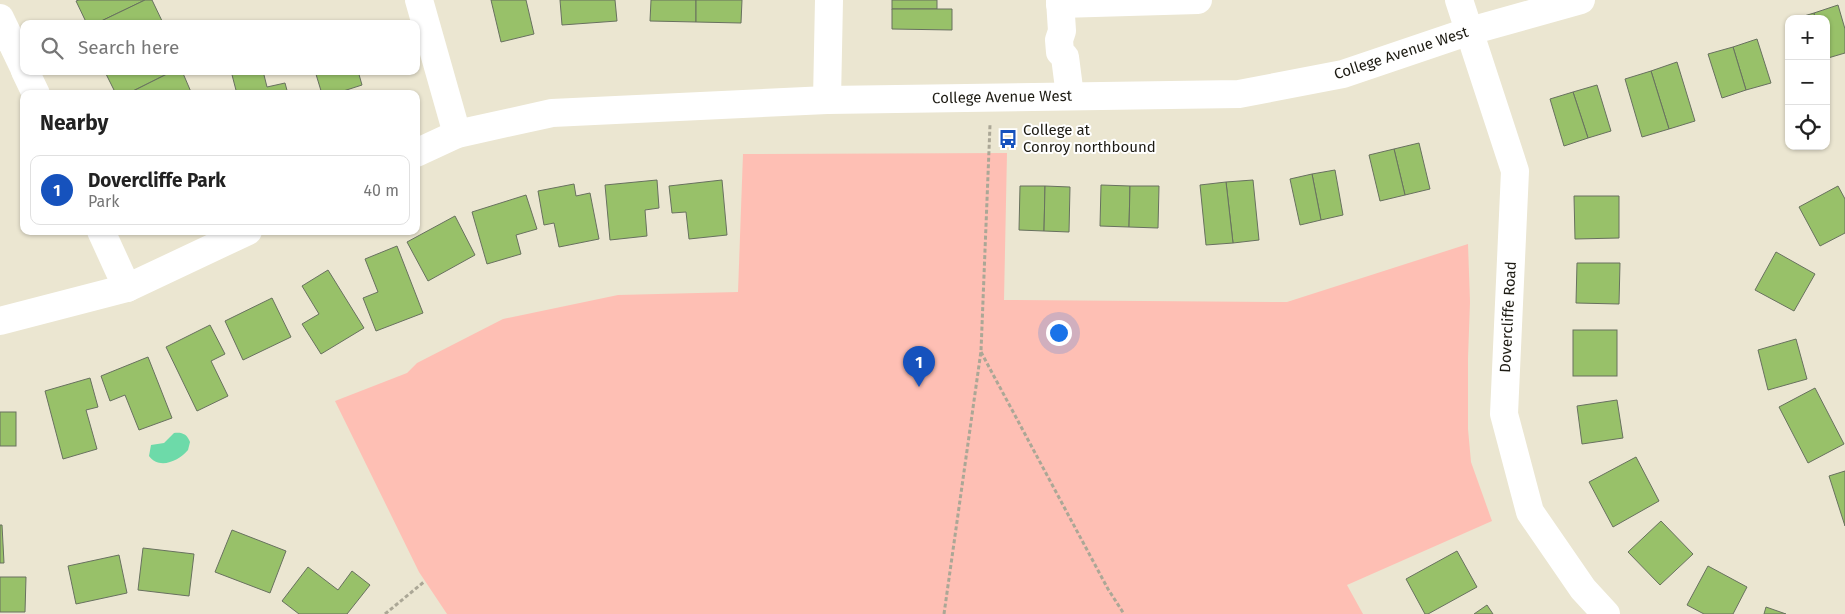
<!DOCTYPE html>
<html lang="en">
<head>
<meta charset="utf-8">
<style>
  :root { --surface:#fff; --page:#f6f6f6; --text:#222; --muted:#767676; --line:#e0e0e0; --accent:#1652bd }
  body { margin:0; font-family:"Fira Sans",sans-serif; background:var(--page); color:var(--text) }
  .controls { position:absolute; right:15px; top:15px; display:grid; overflow:hidden; border-radius:10px; box-shadow:0 1px 4px #0004 }
  .controls button { width:45px; height:45px; display:grid; place-items:center; padding:0; border:0; border-bottom:1px solid var(--line); background:var(--surface); color:var(--text); font:25px sans-serif }
  .you { position:absolute; left:1058px; top:332px; width:18px; height:18px; margin:-12px; border:4px solid #fff; border-radius:50%; background:#1a73e8; box-shadow:0 0 0 8px #1a73e833 }
  .badge { display:grid; place-items:center; width:32px; height:32px; border-radius:50%; background:var(--accent); color:#fff; font-size:16px; font-weight:700 }
  .pin { position:absolute; translate:-50% -41px; filter:drop-shadow(0 1px 2px #0008) }
  .pin::after { content:''; position:absolute; top:26px; width:18px; height:15px; background:inherit; clip-path:polygon(0 0,100% 0,50% 100%) }
  .list { margin:0; padding:0; list-style:none }
  h2 { display:flex; justify-content:space-between; align-items:center; height:65px; margin:0; padding:0 20px; font-size:21px }
  h2 small { font-size:16px; font-weight:400; color:var(--muted) }
  .list li { display:grid; grid-template-columns:32px 1fr auto; gap:15px; align-items:center; box-sizing:border-box; height:70px; margin:0 10px 10px; padding:0 10px; border:1px solid var(--line); border-radius:10px }
  .list b { display:block; font-size:19px; white-space:nowrap }
  .list p { margin:0; font-size:16px; white-space:nowrap; color:var(--muted) }
  .list em { font-size:16px; font-style:normal; color:var(--muted) }
  .icon { flex:none; width:28px; height:28px; fill:none; stroke:currentColor; stroke-width:2; stroke-linecap:round; stroke-linejoin:round }
  .map { position:relative; flex:none; width:1845px; height:614px; overflow:hidden }
  .search { position:absolute; background:var(--surface); box-shadow:0 1px 4px #0004; left:20px; top:20px; width:400px; height:55px; display:flex; align-items:center; gap:12px; box-sizing:border-box; padding:0 18px; border-radius:10px; color:var(--muted); font-size:19px }
  .panel { position:absolute; background:var(--surface); box-shadow:0 1px 4px #0004; left:20px; top:90px; width:400px; height:145px; border-radius:10px }
  .map>svg:first-child { display:block }
</style>
</head>
<body>
<div class="map">
<svg width="1845" height="614" viewBox="0 0 1845 614">
  <rect width="100%" height="100%" fill="#ebe6d1"/>
  <polygon fill="#febfb4" points="1007,153 1004,300 1287,302 1468,244 1470,302 1468,358 1468,429 1471,462 1492,521 1347,585 1363,614 447,614 419,572 335,401 407,373 417,363 503,319 618,295 738,292 743,154"/>
  <path fill="#6ddaa9" d="M 174,433 C 182,432 187,434 190,442 L 188,450 C 179,461 159,470 149,456 L 151,445 L 164,443 Z"/>
  <g fill="#98c169" stroke="#68715f">
    <polygon points="79,0 145,0 95,24 87,24 76,1"/>
    <polygon points="145,0 152,0 163,23 95,24"/>
    <polygon points="491,0 526,0 534,34 501,42"/>
    <polygon points="560,0 615,0 617,21 562,25"/>
    <polygon points="651,0 696,0 696,22 650,21"/>
    <polygon points="696,0 742,0 741,23 696,22"/>
    <rect x="892" y="0" width="45" height="9"/>
    <polygon points="1838,5 1845,29 1845,53 1828,58 1826,19 1815,19 1814,13"/>
    <polygon points="892,9 952,9 952,30 892,29"/>
    <polygon points="1814,13 1815,19 1794,19"/>
    <polygon points="1757,39 1771,83 1746,90 1733,47"/>
    <polygon points="1733,47 1746,90 1722,98 1708,54"/>
    <polygon points="1677,62 1695,121 1669,129 1651,71"/>
    <polygon points="111,71 173,71 127,94 116,94 106,74"/>
    <polygon points="173,71 182,71 191,92 187,94 127,94"/>
    <polygon points="231,71 263,71 267,87 285,83 288,94 237,94"/>
    <polygon points="315,71 358,71 362,85 334,94 322,94"/>
    <polygon points="1651,71 1669,129 1642,137 1625,79"/>
    <polygon points="1597,85 1611,131 1588,138 1573,92"/>
    <polygon points="1573,92 1588,138 1564,146 1550,99"/>
    <polygon points="1419,143 1430,189 1405,195 1394,149"/>
    <polygon points="1394,149 1405,195 1380,201 1369,155"/>
    <polygon points="1335,170 1343,215 1321,220 1312,174"/>
    <polygon points="1312,174 1321,220 1300,225 1290,179"/>
    <polygon points="657,180 659,208 645,210 647,236 610,240 605,185"/>
    <polygon points="722,180 727,235 689,239 686,212 672,213 669,186"/>
    <polygon points="1253,180 1259,240 1233,243 1226,182"/>
    <polygon points="1226,182 1233,243 1206,245 1200,185"/>
    <polygon points="574,184 576,196 590,193 599,239 559,247 554,223 544,225 538,191"/>
    <polygon points="1101,185 1130,186 1129,227 1100,226"/>
    <polygon points="1020,186 1045,186 1044,231 1019,230"/>
    <polygon points="1045,186 1070,187 1069,232 1044,231"/>
    <polygon points="1130,186 1159,186 1158,228 1129,227"/>
    <polygon points="1838,186 1845,199 1845,233 1820,246 1799,207"/>
    <polygon points="526,195 537,229 516,235 521,254 487,264 472,212"/>
    <polygon points="1574,196 1619,196 1619,238 1575,239"/>
    <polygon points="455,216 475,255 428,281 407,242"/>
    <polygon points="397,246 423,313 376,331 363,298 378,292 365,259"/>
    <polygon points="1776,252 1815,274 1794,311 1755,290"/>
    <polygon points="1577,263 1620,263 1619,304 1576,303"/>
    <polygon points="328,270 364,328 321,354 302,324 319,314 302,286"/>
    <polygon points="272,298 291,337 243,360 225,321"/>
    <polygon points="210,325 225,354 211,361 228,396 197,411 166,347"/>
    <rect x="1573" y="330" width="44" height="46"/>
    <polygon points="1796,339 1807,379 1768,390 1758,350"/>
    <polygon points="148,357 172,418 139,430 125,395 110,401 101,376"/>
    <polygon points="90,378 98,407 86,410 97,449 63,459 45,391"/>
    <polygon points="1815,388 1844,444 1808,463 1779,407"/>
    <polygon points="1617,400 1623,438 1582,444 1577,406"/>
    <rect x="0" y="412" width="16" height="34"/>
    <polygon points="1636,457 1659,501 1613,527 1589,482"/>
    <polygon points="1845,471 1845,526 1829,476"/>
    <polygon points="1661,521 1693,554 1660,585 1628,552"/>
    <polygon points="0,525 2,525 4,563 0,563"/>
    <polygon points="232,530 286,551 270,593 215,572"/>
    <polygon points="143,548 194,554 189,596 138,590"/>
    <polygon points="1457,551 1477,587 1428,614 1425,614 1406,579"/>
    <polygon points="119,555 127,593 76,604 68,566"/>
    <polygon points="1708,566 1747,587 1733,614 1704,614 1687,605"/>
    <polygon points="308,567 338,590 352,571 370,585 347,614 299,614 282,601"/>
    <polygon points="0,577 26,577 25,612 0,612"/>
    <polygon points="1487,605 1493,614 1474,614"/>
    <polygon points="1766,607 1786,614 1764,614"/>
  </g>
  <g fill="none" stroke-linecap="round" stroke-linejoin="round">
    <g stroke="#aba796" stroke-width="3" stroke-dasharray="4 2.5" stroke-linecap="butt">
      <polyline points="981,352 1108,589 1124,614"/>
      <polyline points="385,614 425,581"/>
      <polyline points="944,614 981,351 990,125"/>
    </g>
    <g stroke="#fff" stroke-width="28">
      <polyline points="419,0 457,134"/>
      <polyline points="1060,0 1062,31 1059,40 1060,52 1065,57 1070,96"/>
      <polyline points="1459,0 1515,171 1504,414 1530,512 1583,589 1606,614"/>
      <polyline points="1060,4 1198,0"/>
      <polyline points="0,18 24,68"/>
      <polyline points="25,71 36,94"/>
      <polyline points="827,100 829,0"/>
      <polyline points="416,153 457,134 552,113 827,100 1239,94 1343,74 1470,31 1581,0"/>
      <polyline points="101,231 127,288"/>
      <polyline points="0,321 127,288 248,231"/>
    </g>
  </g>
  <defs>
    <g id="bus-bare" transform="scale(1.5)"><path d="M-5-6H5V4H4V6H2V4H-2V6H-4V4H-5ZM-3.5-4V0h7V-4ZM-3.5 1.2v1.5H-2V1.2ZM2 1.2v1.5H3.5V1.2Z" fill="#1652bd" stroke="#fff" stroke-width="2.5" paint-order="stroke"/></g>
  </defs>
  <g fill-rule="evenodd">
    <use href="#bus-bare" x="1008" y="139"/>
  </g>
  <g text-anchor="middle" stroke-width="4" stroke-linejoin="round" paint-order="stroke">
    <g font-size="15" fill="#1d1b13" stroke="#fff">
      <text transform="translate(1401 53) rotate(-18)" y="5">College Avenue West</text>
      <text transform="translate(1002 97) rotate(-1)" y="5">College Avenue West</text>
      <text transform="translate(1508 317) rotate(-87)" y="5">Dovercliffe Road</text>
    </g>
    <g font-size="15" fill="#1d1b13" stroke="#fff" text-anchor="start">
      <text x="1023" y="135">College at<tspan x="1023" dy="17">Conroy northbound</tspan></text>
    </g>
  </g>
</svg>
<div class="controls">
<button>+</button>
<button>−</button>
<button><svg class="icon" aria-label="locate" viewBox="0 0 24 24"><circle cx="12" cy="12" r="6"/><path d="M12 2v4M12 18v4M2 12h4M18 12h4"/></svg></button>
</div>
<div class="you"></div>
<div class="pin badge" style="left:919px;top:387px">1</div>
<div class="search"><svg class="icon" aria-label="search" viewBox="0 0 24 24"><circle cx="10" cy="10" r="6"/><path d="M15 15l6 6"/></svg>Search here</div>
<section class="panel">
<h2>Nearby<small></small></h2>
<ul class="list">
<li><span class="badge">1</span><div><b>Dovercliffe Park</b><p>Park</p></div><em>40 m</em></li>
</ul>
</section>
</div>
</body>
</html>
